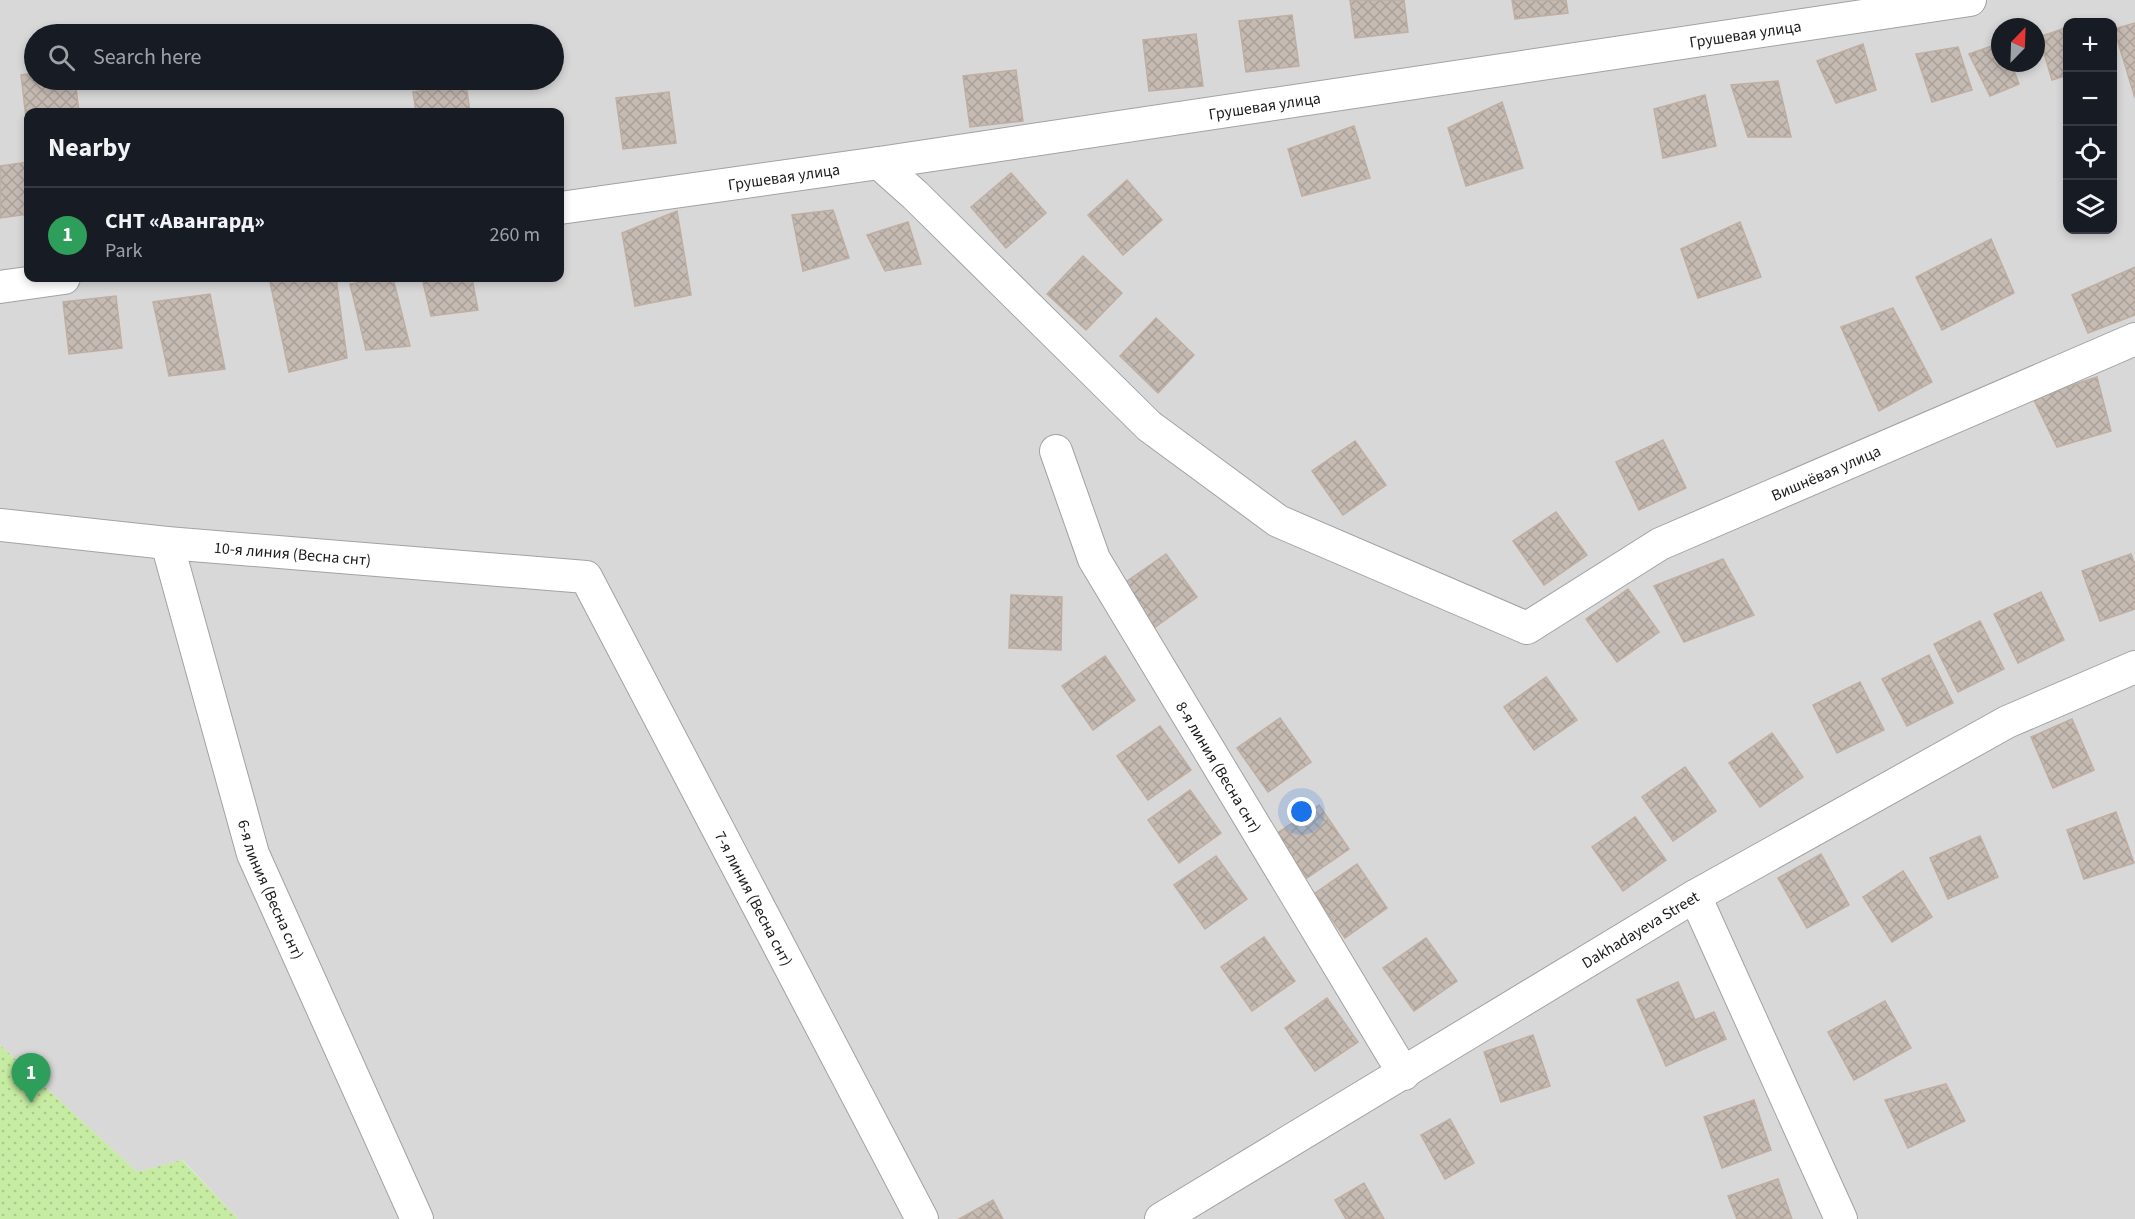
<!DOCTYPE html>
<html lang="en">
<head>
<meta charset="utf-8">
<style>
  :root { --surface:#171b24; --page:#242831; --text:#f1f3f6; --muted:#9ea1a6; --line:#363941; --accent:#1a73e8 }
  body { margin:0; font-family:"Source Sans 3",sans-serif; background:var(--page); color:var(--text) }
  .controls { position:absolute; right:18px; top:18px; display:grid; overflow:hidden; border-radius:12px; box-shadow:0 3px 9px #0003 }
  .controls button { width:54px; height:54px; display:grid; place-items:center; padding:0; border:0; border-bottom:2px solid var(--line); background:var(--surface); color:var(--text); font:30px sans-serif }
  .compass { position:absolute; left:1991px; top:18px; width:54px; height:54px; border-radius:50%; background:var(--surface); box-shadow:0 3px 9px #0003; rotate:23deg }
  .you { position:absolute; left:1302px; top:812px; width:21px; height:21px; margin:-15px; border:4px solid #fff; border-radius:50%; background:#1a73e8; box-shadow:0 0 0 9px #1a73e833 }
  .badge { display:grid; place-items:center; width:39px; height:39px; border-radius:50%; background:var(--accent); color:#fff; font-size:20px; font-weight:700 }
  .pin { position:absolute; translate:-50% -50px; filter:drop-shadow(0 2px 3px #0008) }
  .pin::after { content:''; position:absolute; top:32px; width:21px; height:18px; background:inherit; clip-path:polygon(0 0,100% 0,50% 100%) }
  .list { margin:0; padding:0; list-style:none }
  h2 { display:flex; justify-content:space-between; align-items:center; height:78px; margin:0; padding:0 24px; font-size:26px }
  h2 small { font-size:20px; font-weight:400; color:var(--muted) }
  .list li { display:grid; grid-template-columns:39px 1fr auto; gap:18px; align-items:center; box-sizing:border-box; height:96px; padding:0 24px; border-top:2px solid var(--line) }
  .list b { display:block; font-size:22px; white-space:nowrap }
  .list p { margin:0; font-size:20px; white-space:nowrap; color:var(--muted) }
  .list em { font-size:20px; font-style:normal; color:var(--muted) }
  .icon { flex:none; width:33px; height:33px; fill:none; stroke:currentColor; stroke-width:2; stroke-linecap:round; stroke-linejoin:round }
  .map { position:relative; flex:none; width:2135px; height:1219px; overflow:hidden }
  .search { position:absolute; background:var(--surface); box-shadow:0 3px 9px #0003; left:24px; top:24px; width:540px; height:66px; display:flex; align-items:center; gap:15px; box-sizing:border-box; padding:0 21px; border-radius:33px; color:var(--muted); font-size:22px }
  .panel { position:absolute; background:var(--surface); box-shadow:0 3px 9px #0003; left:24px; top:108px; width:540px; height:174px; border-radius:12px }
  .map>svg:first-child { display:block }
</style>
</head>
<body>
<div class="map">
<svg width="2135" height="1219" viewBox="0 0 2135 1219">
  <defs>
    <pattern id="garden-dots" width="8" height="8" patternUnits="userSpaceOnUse" patternTransform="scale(1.5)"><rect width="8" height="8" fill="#c6eba2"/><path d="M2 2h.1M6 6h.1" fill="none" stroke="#aac98b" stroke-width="1.8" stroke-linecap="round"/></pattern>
    <pattern id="building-cross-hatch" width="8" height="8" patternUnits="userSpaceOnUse" patternTransform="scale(1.5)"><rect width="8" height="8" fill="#c5bbb3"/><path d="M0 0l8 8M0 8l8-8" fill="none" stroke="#a9a099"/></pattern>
  </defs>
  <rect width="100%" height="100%" fill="#ede9e0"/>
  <path fill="#d9d8d8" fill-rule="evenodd" d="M 0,0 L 2135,0 L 2135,1219 L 238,1219 L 183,1160 L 137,1172 L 0,1045 ZM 2068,22 L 2112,22 L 2112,230 L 2068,230 ZM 2000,27 L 2036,27 L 2036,63 L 2000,63 ZM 34,34 L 554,34 L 554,80 L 34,80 ZM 28,112 L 560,112 L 560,278 L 28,278 Z"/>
  <polygon fill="url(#garden-dots)" points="0,1045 137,1172 182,1160 238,1219 0,1219"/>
  <g fill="url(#building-cross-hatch)" stroke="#bfaea1" stroke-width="1.5">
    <polygon points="1350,0 1404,0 1408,32 1355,38"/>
    <polygon points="1512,0 1566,0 1568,13 1515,19"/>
    <polygon points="1292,15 1299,66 1246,72 1239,21"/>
    <polygon points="2135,23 2135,98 2114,29"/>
    <polygon points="2068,27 2068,75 2052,80 2039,37"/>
    <polygon points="1196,34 1203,86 1149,91 1143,40"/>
    <polygon points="2000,43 2000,63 2011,63 2019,84 1990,96 1969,54"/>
    <polygon points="1863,44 1876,90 1836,103 1817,61"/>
    <polygon points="1958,47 1972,90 1932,102 1916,54"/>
    <polygon points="1016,70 1023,121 970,127 963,76"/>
    <polygon points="34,73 34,80 75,80 79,112 28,112 27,127 21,75"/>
    <polygon points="1778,81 1791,137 1748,137 1731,85"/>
    <polygon points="466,85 470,112 416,112 413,92"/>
    <polygon points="669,92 676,143 623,149 616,98"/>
    <polygon points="1705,95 1716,146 1663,158 1654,109"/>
    <polygon points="1502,102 1523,168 1466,186 1448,128"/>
    <polygon points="1354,126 1370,178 1302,196 1288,149"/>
    <polygon points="28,162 28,214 0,218 0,166"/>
    <polygon points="1011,173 1046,213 1006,248 971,207"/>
    <polygon points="1127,180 1162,220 1123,255 1088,215"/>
    <polygon points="833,210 849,258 803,271 792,215"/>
    <polygon points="677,211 691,295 635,306 622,233"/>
    <polygon points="908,222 921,264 885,271 867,235"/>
    <polygon points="1740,222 1761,277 1698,298 1681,249"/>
    <polygon points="1991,239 2014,293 1942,330 1916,277"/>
    <polygon points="1083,256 1122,293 1086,330 1047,294"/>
    <polygon points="2135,267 2135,315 2088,333 2072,295"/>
    <polygon points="299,278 336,278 347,358 289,372 270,282"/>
    <polygon points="386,278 393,278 410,346 366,350 350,284"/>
    <polygon points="422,278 472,278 478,310 431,316"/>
    <polygon points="210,294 225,369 169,376 153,302"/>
    <polygon points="116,296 122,348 69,354 63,302"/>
    <polygon points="1893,308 1932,382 1879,411 1841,327"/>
    <polygon points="1156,318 1194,355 1158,393 1120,356"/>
    <polygon points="2097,377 2111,431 2057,447 2033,398"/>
    <polygon points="1663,440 1686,488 1639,510 1616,462"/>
    <polygon points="1355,441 1386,485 1343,515 1312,471"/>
    <polygon points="1556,512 1587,555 1544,585 1513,541"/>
    <polygon points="1166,554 1197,597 1154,628 1123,584"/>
    <polygon points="2131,554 2135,565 2135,609 2100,621 2082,571"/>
    <polygon points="1723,559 1754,615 1684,642 1654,586"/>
    <polygon points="1628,589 1659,632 1617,662 1586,619"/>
    <polygon points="2041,592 2064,640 2018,663 1994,614"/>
    <polygon points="1011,595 1062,597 1061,650 1009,648"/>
    <polygon points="1980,621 2004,669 1958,692 1934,644"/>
    <polygon points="1929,655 1953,703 1907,726 1882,679"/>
    <polygon points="1105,656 1135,700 1093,730 1062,686"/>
    <polygon points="1546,677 1577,720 1534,750 1504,707"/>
    <polygon points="1860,682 1884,730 1837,753 1813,705"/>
    <polygon points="1280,718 1311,762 1268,792 1237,748"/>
    <polygon points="2072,719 2094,770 2053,788 2031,737"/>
    <polygon points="1160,726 1191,770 1148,800 1117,756"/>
    <polygon points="1772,733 1803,777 1760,807 1729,763"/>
    <polygon points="1685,767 1716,811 1673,841 1642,797"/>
    <polygon points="1190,790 1221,833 1179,863 1148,820"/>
    <polygon points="1319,805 1349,849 1307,878 1276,834"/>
    <polygon points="2116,812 2134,863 2084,879 2067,830"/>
    <polygon points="1635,817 1666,860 1623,891 1592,847"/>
    <polygon points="1980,836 1998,877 1948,899 1930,858"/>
    <polygon points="1821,854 1849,905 1807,928 1778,878"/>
    <polygon points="1216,856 1247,899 1205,929 1174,885"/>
    <polygon points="1357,864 1387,908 1345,938 1314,894"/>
    <polygon points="1903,871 1932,917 1892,942 1863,897"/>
    <polygon points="1264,937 1295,981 1252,1011 1221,967"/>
    <polygon points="1426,938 1457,981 1414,1011 1383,968"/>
    <polygon points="1678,982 1695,1020 1714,1012 1726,1039 1666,1066 1637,1000"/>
    <polygon points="1327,998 1358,1042 1315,1071 1285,1028"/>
    <polygon points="1885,1001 1911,1048 1854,1080 1828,1032"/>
    <polygon points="1533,1035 1550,1086 1501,1102 1484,1052"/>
    <polygon points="1946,1084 1965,1121 1908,1148 1885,1100"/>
    <polygon points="1754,1100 1771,1150 1722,1168 1704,1117"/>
    <polygon points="1450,1119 1474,1163 1445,1179 1421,1135"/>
    <polygon points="1778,1179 1792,1219 1737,1219 1728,1196"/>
    <polygon points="1364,1183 1384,1219 1346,1219 1335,1200"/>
    <polygon points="993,1200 1003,1219 959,1219"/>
  </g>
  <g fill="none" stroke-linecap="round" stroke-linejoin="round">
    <g stroke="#a2a2a2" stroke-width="34">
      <g id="minor">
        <path id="s1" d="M 879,163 L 915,195 L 1149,426 L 1278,521 L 1527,628 L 1660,544 L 2135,339"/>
        <path id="s2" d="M 560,208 L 879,163 L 1970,0"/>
        <polyline points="0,287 64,278"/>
        <path id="s3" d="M 1056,451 L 1094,559 L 1404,1074"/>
        <path id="s4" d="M 0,525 L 167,543 L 586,577 L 922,1219"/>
        <path id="s5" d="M 167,543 L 253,854 L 417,1219"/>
        <polyline points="1695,896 1841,1219"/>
        <path id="s6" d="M 1161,1219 L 1695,896 L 2007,722 L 2135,667"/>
      </g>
    </g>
    <use href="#minor" stroke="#fff" stroke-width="32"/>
  </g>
  <g text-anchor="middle" stroke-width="4.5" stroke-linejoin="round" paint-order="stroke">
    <g font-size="16" fill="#1b1b1b" stroke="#fff">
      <text dy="6" stroke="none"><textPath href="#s2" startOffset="1198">Грушевая улица</textPath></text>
      <text dy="6" stroke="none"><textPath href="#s2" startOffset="712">Грушевая улица</textPath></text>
      <text dy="6" stroke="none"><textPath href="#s2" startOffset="226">Грушевая улица</textPath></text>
      <text dy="6" stroke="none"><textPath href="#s1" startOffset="1146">Вишнёвая улица</textPath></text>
      <text dy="6" stroke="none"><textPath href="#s4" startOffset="294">10-я линия (Весна снт)</textPath></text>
      <text dy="6" stroke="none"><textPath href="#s3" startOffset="357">8-я линия (Весна снт)</textPath></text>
      <text dy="6" stroke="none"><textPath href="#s5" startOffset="362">6-я линия (Весна снт)</textPath></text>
      <text dy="6" stroke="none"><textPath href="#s4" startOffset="951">7-я линия (Весна снт)</textPath></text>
      <text dy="6" stroke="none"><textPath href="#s6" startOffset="560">Dakhadayeva Street</textPath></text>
    </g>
  </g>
</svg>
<div class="controls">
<button>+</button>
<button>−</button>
<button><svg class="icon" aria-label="locate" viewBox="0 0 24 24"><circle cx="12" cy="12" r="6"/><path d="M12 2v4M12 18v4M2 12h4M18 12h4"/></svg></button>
<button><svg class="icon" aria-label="layers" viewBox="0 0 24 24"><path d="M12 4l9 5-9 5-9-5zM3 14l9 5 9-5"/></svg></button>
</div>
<svg class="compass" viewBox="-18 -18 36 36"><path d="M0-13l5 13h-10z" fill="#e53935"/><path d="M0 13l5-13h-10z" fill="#9ea1a6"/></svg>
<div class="you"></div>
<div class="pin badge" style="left:31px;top:1103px;background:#2e9e5b">1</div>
<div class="search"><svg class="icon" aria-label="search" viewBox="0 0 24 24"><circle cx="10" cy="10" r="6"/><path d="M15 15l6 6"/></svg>Search here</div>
<section class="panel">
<h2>Nearby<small></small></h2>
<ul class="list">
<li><span class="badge" style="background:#2e9e5b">1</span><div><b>СНТ «Авангард»</b><p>Park</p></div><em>260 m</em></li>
</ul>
</section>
</div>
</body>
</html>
